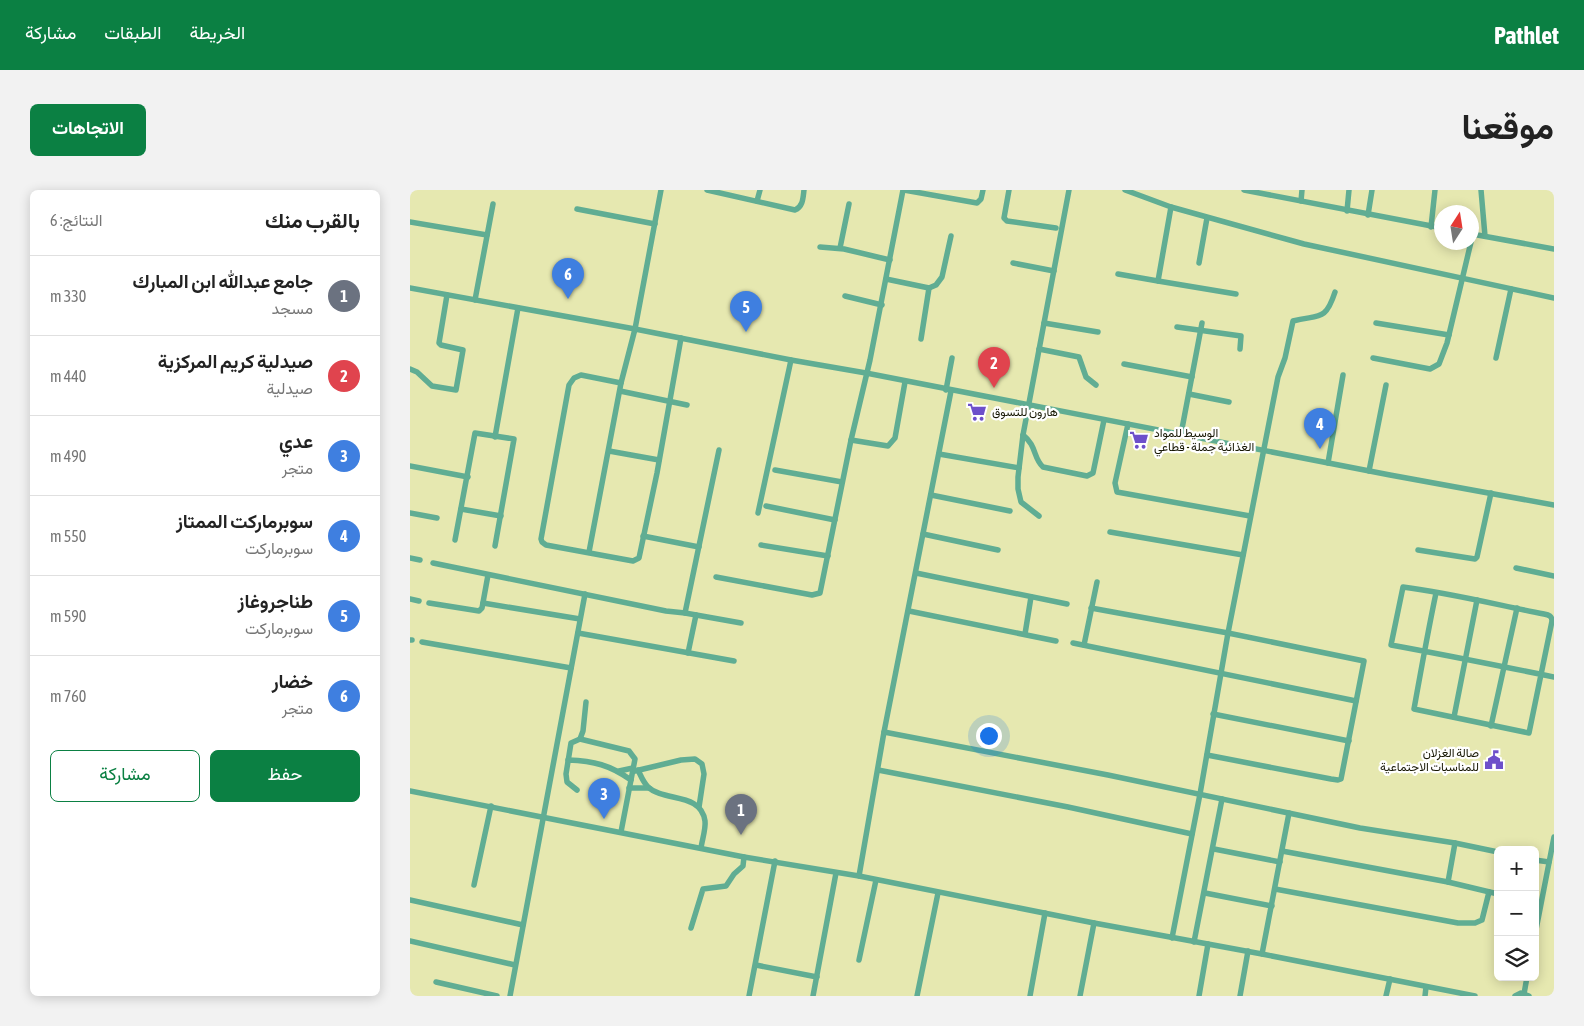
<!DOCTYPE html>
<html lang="ar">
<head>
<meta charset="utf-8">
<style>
  :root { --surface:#fff; --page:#f2f2f2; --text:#222; --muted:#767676; --line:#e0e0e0; --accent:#0b8043 }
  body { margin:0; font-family:"Asap Condensed",Vazirmatn,sans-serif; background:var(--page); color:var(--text); direction:rtl }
  .controls { position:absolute; right:15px; bottom:15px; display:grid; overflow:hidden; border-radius:8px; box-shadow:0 2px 12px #0003 }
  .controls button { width:45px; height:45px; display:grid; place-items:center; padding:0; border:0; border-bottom:1px solid var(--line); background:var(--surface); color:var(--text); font:25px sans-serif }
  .compass { position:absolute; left:1024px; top:15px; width:45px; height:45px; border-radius:50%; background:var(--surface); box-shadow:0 2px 12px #0003; rotate:12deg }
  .you { position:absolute; left:578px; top:545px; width:18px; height:18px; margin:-12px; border:4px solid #fff; border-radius:50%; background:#1a73e8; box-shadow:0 0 0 8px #1a73e833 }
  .badge { display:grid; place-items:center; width:32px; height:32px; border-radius:50%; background:var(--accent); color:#fff; font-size:16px; font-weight:700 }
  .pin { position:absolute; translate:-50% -41px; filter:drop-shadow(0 1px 2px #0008) }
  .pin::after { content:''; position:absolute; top:26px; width:18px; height:15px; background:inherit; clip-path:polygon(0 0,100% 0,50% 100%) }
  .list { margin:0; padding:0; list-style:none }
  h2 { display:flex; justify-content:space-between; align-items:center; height:65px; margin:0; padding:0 20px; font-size:21px }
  h2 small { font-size:16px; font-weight:400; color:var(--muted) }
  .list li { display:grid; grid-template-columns:32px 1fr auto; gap:15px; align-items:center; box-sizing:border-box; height:80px; padding:0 20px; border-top:1px solid var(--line) }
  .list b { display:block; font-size:19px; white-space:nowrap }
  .list p { margin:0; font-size:16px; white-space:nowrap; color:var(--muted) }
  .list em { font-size:16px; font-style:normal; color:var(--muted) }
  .actions { display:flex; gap:10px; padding:15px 20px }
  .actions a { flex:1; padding:11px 0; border:1px solid var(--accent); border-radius:8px; text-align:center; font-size:18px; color:var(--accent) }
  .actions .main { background:var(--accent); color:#fff }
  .icon { flex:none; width:28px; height:28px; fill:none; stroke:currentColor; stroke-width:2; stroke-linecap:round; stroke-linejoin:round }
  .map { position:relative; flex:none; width:1144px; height:806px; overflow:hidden; direction:ltr; border-radius:8px }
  header { display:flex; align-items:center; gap:30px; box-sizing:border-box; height:70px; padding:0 25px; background:var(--accent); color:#fff }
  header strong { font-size:24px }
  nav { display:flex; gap:28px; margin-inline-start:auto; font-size:18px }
  .intro { display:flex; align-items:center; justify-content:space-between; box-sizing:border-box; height:120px; padding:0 30px }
  h1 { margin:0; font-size:35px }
  .button { padding:12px 22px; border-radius:8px; background:var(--accent); color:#fff; font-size:18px; font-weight:700 }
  main { display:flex; gap:30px; padding:0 30px }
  aside { flex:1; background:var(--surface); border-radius:8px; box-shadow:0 2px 12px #0003 }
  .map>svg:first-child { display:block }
</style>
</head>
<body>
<header>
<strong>Pathlet</strong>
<nav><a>الخريطة</a><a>الطبقات</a><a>مشاركة</a></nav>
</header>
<div class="intro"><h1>موقعنا</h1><a class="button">الاتجاهات</a></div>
<main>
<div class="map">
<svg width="1144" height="806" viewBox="0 0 1144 806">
  <rect width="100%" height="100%" fill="#e6e8b0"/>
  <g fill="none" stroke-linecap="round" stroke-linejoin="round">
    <g stroke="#60ad93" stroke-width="5.5">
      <path d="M 297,0 L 385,20 C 393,17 393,8 394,0"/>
      <polyline points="494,0 567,13 571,9 573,0"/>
      <polyline points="599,0 594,28 597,31 646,38"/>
      <polyline points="715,0 761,17 894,54 1144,108"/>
      <polyline points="834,0 1032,38"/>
      <polyline points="1071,0 1075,46"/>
      <polyline points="347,11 350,0"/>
      <polyline points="891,11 892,0"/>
      <polyline points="761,17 748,91 826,104"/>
      <polyline points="167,19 245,34"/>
      <polyline points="937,21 939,0"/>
      <polyline points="958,25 962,0"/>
      <polyline points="0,32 77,45"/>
      <polyline points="1021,37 1025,0"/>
      <polyline points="1062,44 1144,59"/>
      <polyline points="410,57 434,59 480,70"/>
      <polyline points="430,58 439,14"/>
      <polyline points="603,73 644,81"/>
      <polyline points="789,73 797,28"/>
      <polyline points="708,84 748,91"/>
      <polyline points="476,89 519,98 526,95 532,87 541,46"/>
      <polyline points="0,98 225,139 381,170 456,183 980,285 1144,315"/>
      <polyline points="435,106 472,115"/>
      <polyline points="65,110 83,14"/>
      <polyline points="634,133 688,142"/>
      <polyline points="966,133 1039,145"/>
      <polyline points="767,137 831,146 830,159"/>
      <polyline points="511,149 519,98"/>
      <polyline points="629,159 669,167 676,187 686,195"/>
      <polyline points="963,168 1020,179 1029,174 1037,153 1061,52"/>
      <polyline points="1086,168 1101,99"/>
      <polyline points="714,174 782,187"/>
      <polyline points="0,179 7,182 22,196 46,200 53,160 31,155 29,153 37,105"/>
      <polyline points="211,193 171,185 164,188 159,195 131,349 132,352 136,355 223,371 229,368 247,283 271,148"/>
      <polyline points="536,200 542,168"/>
      <polyline points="210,201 277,215"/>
      <polyline points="779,204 819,212"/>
      <polyline points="718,234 705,293 707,302 840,326"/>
      <polyline points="771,244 792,133"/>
      <path d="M 613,245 C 627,256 623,268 633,277 L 677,286 L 683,283 L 694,230"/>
      <polyline points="85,247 108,118"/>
      <polyline points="441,250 478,256 485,248 495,192"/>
      <polyline points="199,261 249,270"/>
      <polyline points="529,264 609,278"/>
      <polyline points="918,273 933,185"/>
      <polyline points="0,276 58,287"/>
      <polyline points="365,280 432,292"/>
      <polyline points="959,281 976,195"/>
      <polyline points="521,305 600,321"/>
      <polyline points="356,316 425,330"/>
      <polyline points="51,319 91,326"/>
      <polyline points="0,323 27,328"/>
      <polyline points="348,323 381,170"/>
      <polyline points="629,326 611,312 608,299 608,287 613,245 659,0"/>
      <polyline points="700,342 833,365"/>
      <polyline points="513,344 588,360"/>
      <polyline points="233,346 289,357"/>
      <polyline points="45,350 65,243 104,249 85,356"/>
      <polyline points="351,355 418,366"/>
      <polyline points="1008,360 1065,369 1067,367 1081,303"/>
      <polyline points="179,362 211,193 225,139 251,0"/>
      <polyline points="0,368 10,370"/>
      <polyline points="23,373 256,421 275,423 309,260"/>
      <polyline points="1106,378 1144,386"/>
      <polyline points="506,383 657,414"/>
      <polyline points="306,387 402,405 410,403 441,250 460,170 493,0"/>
      <path d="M 1026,403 C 1018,441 1011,480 1004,519 L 1119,543 L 1142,431 C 1142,426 1139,425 1134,424 C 1088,415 1040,403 993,397 L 981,455 C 1036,465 1090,476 1144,487"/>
      <polyline points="0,409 9,411"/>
      <polyline points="19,413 69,421 72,418 78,385"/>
      <polyline points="73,413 170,429"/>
      <polyline points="681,418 818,443 954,471 931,589 928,590 921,589 797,565"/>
      <polyline points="499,421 646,451"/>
      <polyline points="275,423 331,433"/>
      <polyline points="168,443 324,471"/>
      <polyline points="615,444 621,407"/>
      <polyline points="0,450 2,450"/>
      <polyline points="12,452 161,478"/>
      <polyline points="663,453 946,511"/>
      <polyline points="674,455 687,392"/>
      <polyline points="278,463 286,425"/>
      <polyline points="803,524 939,551"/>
      <polyline points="1044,527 1067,410"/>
      <polyline points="1081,536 1107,418"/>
      <polyline points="474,542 698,585 950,638 1045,653 1088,662"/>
      <polyline points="170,549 219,561 225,569 211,642"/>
      <path d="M 158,570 C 184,571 200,575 221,590"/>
      <path d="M 228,580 C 231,586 233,592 238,597 C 254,612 291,602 295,631 C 296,639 292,650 291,658"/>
      <polyline points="468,580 658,617 782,644"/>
      <polyline points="209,581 223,578"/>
      <polyline points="225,581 271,570 285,569 292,574 294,584 289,617"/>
      <polyline points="219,598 239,598"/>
      <polyline points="167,600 157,592 156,584 161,553 170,549 173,541 176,512"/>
      <polyline points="0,601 334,667 449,686 684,733 852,764 1065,806"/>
      <polyline points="804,659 870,672"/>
      <polyline points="872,661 1038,692 1088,704"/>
      <polyline points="1125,670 1139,672"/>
      <polyline points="449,686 474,542 541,201"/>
      <polyline points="1038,692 1045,653"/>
      <polyline points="64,695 81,616"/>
      <polyline points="865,699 1048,733 1065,733 1072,730 1079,702"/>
      <polyline points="795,703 862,716"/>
      <polyline points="0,710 113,735"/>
      <polyline points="281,738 293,699 316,696 324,684 333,676 334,667"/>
      <polyline points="1125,745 1144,647"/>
      <path d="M 762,748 L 790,604 L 818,443 L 868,187 L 875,168 L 883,131 C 908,124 915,133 925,102"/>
      <polyline points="0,751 105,775"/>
      <polyline points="784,752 812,609"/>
      <polyline points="852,764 879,623"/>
      <polyline points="449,770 466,690"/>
      <polyline points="346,775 407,787"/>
      <polyline points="26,792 87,806"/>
      <polyline points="1114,804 1117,787"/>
      <polyline points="100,806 175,404"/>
      <polyline points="339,806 365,671"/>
      <polyline points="403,806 426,683"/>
      <polyline points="507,806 528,703"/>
      <polyline points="620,806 635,723"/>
      <polyline points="670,806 684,733"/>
      <polyline points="789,806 798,754"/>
      <polyline points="830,806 838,761"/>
      <polyline points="976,806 980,789"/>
      <polyline points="1015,806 1016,797"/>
      <polyline points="1105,806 1111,803 1119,806"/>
    </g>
  </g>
  <defs>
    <g id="supermarket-bare" transform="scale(1.5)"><path d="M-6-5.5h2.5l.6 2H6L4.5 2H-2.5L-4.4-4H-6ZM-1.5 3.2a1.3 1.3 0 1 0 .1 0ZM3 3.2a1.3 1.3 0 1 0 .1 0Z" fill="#6d50ca" stroke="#fff" stroke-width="2.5" paint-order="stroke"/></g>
    <g id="civic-bare" transform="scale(1.5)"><path d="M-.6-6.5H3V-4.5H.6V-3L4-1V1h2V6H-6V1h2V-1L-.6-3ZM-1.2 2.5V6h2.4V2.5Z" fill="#6d50ca" stroke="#fff" stroke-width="2.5" paint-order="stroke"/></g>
  </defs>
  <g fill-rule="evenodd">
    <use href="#supermarket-bare" x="567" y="222"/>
    <use href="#supermarket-bare" x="729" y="250"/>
    <use href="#civic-bare" x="1084" y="570"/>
  </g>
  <g text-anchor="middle" stroke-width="4.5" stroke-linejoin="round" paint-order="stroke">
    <g font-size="12" fill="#161603" stroke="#fff" text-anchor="start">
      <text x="582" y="226">هارون للتسوق</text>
      <text x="744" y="247">الوسيط للمواد<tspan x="744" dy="14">الغذائية جملة - قطاعي</tspan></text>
      <text x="1069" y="567" text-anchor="end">صالة الغزلان<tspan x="1069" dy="14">للمناسبات الاجتماعية</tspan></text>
    </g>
  </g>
</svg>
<div class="controls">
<button>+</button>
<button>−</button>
<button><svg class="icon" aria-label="layers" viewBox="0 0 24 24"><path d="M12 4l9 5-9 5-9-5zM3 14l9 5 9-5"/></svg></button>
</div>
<svg class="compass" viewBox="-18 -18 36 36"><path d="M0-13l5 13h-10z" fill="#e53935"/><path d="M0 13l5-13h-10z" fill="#767676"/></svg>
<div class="you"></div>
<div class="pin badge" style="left:331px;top:645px;background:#6b7280">1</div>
<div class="pin badge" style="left:584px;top:198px;background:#e0444e">2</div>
<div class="pin badge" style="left:194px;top:629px;background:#3f7fe0">3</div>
<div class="pin badge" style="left:910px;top:259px;background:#3f7fe0">4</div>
<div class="pin badge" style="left:336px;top:142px;background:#3f7fe0">5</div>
<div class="pin badge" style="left:158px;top:109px;background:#3f7fe0">6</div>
</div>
<aside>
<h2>بالقرب منك<small>النتائج: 6</small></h2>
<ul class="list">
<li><span class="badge" style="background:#6b7280">1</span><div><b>جامع عبدالله ابن المبارك</b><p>مسجد</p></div><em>330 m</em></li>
<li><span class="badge" style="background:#e0444e">2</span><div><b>صيدلية كريم المركزية</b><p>صيدلية</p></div><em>440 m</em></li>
<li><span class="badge" style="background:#3f7fe0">3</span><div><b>عدي</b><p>متجر</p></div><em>490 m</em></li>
<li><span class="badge" style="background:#3f7fe0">4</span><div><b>سوبرماركت الممتاز</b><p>سوبرماركت</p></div><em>550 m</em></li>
<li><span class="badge" style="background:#3f7fe0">5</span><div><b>طناجروغاز</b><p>سوبرماركت</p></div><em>590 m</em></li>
<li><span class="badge" style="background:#3f7fe0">6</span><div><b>خضار</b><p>متجر</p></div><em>760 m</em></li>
</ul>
<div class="actions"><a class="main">حفظ</a><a>مشاركة</a></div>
</aside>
</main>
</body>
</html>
